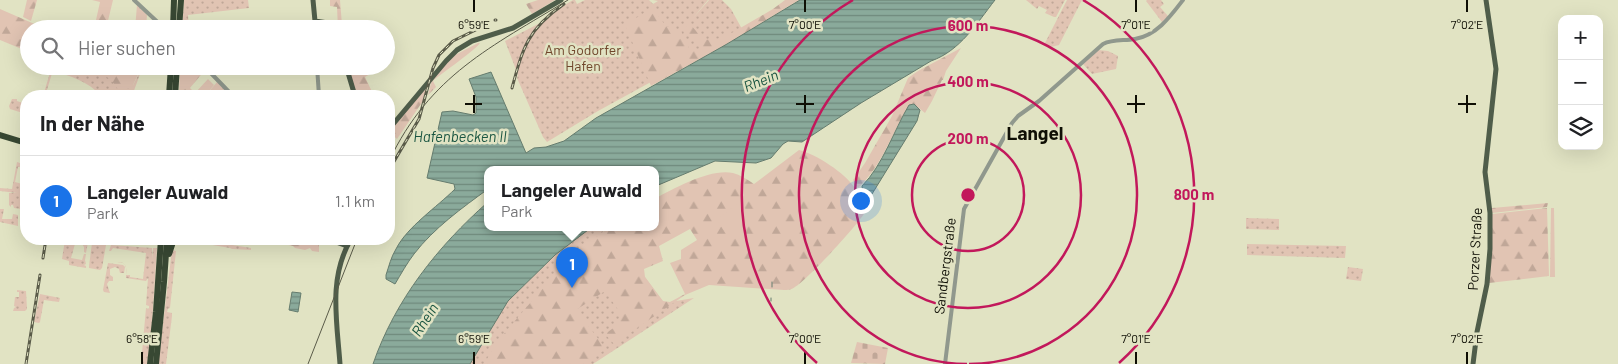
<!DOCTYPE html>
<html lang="de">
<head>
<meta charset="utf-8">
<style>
  :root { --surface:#fff; --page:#f6f6f6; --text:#202124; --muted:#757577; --line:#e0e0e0; --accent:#1a73e8 }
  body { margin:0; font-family:Barlow,sans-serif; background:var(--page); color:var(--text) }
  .controls { position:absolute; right:15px; top:15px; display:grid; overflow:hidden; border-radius:10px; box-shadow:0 5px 20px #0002 }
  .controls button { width:45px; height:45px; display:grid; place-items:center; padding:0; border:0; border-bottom:1px solid var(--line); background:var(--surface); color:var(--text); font:25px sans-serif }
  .you { position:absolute; left:860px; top:200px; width:18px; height:18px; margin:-12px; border:4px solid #fff; border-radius:50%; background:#1a73e8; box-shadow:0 0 0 8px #1a73e833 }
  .badge { display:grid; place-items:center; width:32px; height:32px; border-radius:50%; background:var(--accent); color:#fff; font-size:16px; font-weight:700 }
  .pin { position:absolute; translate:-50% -41px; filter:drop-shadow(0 1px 2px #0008) }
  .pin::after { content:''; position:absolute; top:26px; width:18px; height:15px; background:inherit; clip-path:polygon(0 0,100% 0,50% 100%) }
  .popup { position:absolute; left:484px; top:166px; width:175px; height:65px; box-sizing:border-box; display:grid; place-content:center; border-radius:10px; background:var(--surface); filter:drop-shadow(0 1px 4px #0005); font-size:16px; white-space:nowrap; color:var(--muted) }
  .popup b { font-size:19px; color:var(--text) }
  .popup::after { content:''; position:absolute; left:50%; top:100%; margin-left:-10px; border:10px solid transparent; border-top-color:var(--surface) }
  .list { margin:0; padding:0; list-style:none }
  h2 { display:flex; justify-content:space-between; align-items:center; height:65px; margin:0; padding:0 20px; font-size:21px }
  h2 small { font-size:16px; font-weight:400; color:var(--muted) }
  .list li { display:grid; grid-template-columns:32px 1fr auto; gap:15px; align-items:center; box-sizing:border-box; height:90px; padding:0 20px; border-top:1px solid var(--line) }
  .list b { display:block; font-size:19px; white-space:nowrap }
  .list p { margin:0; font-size:16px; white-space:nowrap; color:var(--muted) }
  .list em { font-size:16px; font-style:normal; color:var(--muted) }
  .icon { flex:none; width:28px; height:28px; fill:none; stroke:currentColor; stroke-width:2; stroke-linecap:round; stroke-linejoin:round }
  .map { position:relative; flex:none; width:1618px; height:364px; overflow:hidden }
  .search { position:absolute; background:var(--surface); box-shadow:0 5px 20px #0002; left:20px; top:20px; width:375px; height:55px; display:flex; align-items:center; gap:12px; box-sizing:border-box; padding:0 18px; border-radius:28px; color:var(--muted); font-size:19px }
  .panel { position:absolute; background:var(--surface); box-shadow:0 5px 20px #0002; left:20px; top:90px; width:375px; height:155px; border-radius:20px }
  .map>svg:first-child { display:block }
</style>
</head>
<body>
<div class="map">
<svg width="1618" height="364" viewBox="0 0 1618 364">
  <defs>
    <pattern id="grass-dots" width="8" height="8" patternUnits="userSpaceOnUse" patternTransform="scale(1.25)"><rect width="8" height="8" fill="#e1c4b3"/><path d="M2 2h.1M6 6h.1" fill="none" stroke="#c0a798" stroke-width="1.8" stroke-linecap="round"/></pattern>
    <pattern id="forest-firs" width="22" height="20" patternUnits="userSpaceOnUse" patternTransform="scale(1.25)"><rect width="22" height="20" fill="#e1c4b3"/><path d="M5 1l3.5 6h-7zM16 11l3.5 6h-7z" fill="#c0a798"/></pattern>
    <pattern id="cemetery-stones" width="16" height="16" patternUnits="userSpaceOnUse" patternTransform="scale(1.25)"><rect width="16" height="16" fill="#e1c4b3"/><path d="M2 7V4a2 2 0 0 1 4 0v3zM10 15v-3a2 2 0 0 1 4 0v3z" fill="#c0a798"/></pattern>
    <pattern id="water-rules" width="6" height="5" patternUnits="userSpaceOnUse" patternTransform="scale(1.25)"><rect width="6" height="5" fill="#8aaa9b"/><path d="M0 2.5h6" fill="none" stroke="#6f897c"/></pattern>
  </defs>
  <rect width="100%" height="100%" fill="#e1e3c3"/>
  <g fill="url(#grass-dots)">
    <polygon points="184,0 248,0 249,8 188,15 189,29 182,29"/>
    <polygon points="573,0 575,0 577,4 585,0 649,0 653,4 658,1 653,0 708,0 693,18 709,0 722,0 731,9 742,29 671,71 598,111 547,142 543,137 517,78 518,75 505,41 544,21 556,10"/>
    <polygon points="1026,0 1065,0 1056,17 1054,17 1045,13 1047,10 1039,6 1037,9"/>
    <polygon points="1067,0 1082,0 1059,45 1051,47 1046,46 1045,43"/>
    <polygon points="1147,0 1161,0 1164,4 1160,7 1168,16 1162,22 1146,1"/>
    <polygon points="1098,50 1108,51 1118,56 1116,69 1092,74 1083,64"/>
    <path d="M 52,66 L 63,66 L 80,74 L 83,66 L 110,77 L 116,84 L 133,85 L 143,66 L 132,96 L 101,96 C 88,81 71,77 53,70 L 46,93 L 48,96 L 43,96 Z"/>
    <polygon points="12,99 17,99 17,101 26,104 26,114 10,109 9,106"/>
    <polygon points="17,162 26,165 26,168 22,167 21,165 20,167 18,167 15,182 26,185 24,203 26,203 26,228 20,226 22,212 23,213 24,210 22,209 23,196 20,194 23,199 21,209 14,208 13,205 11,205 11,207 9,205 9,193 17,193 0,191 0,188 12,189"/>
    <polygon points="0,209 4,209 2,219 12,219 13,214 18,215 18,226 0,222"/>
    <polygon points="1246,218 1279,219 1279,230 1246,229"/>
    <polygon points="574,227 600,227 632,272 642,273 664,303 694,298 593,364 432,364"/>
    <polygon points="65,239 68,239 68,241 71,241 72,240 88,242 86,253 84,252 84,247 82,244 75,244 71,258 82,260 84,254 86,254 85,260 86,264 84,265 86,266 86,268 69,265 69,261 62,259 65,240 67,240"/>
    <polygon points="119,239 156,239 156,245 111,242"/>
    <polygon points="195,239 251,248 251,250 232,249 230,248 195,242"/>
    <polygon points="92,243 106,245 102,268 100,270 89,268 89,266"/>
    <polygon points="1247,244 1346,246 1345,258 1247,255"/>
    <path d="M 111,245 L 152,248 L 152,259 L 153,248 L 157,248 L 152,324 L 147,364 L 141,364 L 146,308 L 148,309 L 149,308 L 149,306 L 146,305 L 148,278 L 146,281 L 126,278 L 126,266 L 123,263 L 117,262 C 126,261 127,267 126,275 L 130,275 L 130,277 L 143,279 L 146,253 L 113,248 L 111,251 L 109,251 Z"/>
    <polygon points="172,250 176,251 170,308 168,309 167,312 172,313 172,316 166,364 158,364"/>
    <polygon points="108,263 123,265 125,267 124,273 120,273 119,269 115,267 110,269 110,275 113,277 113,281 109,281 107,284 110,293 104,292 103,290"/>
    <polygon points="1348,267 1363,269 1361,281 1346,279"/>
    <polygon points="17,290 26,291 27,309 25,311 13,311 14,308 16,307 14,306 15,297 19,297 19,292 17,292"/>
    <polygon points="40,294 60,298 59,302 44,300 40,322 39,323 34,322"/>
  </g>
  <g fill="url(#forest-firs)" fill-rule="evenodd">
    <polygon points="27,0 37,0 31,21 23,17"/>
    <polygon points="92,0 113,0 106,29 94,29 100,2"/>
    <polygon points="330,0 340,0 342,25 346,27 357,27 359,29 338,29 337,7 330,6"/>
    <polygon points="538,0 555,0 532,14 526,4"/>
    <polygon points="785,0 799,0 727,44 651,86 625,25 652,8 666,26 681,31 689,48 700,49 699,43 684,29 689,23 704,40 723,38 773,9"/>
    <polygon points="137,5 147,15 146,29 135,29"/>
    <polygon points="0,9 46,29 29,29 29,52 0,40"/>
    <path d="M 478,43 L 480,43 C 477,49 442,73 433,81 L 436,87 L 428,95 L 432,79 L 455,55 Z"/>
    <path d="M 961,48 L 946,71 L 943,80 L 942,80 L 932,101 L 925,113 L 914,104 L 909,105 C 892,133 882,166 858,188 L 853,180 L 865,163 L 892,116 L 908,78 L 918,71 Z"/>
    <path d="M 63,66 L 142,66 L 133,85 L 120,94 C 112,75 101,74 84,67 L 80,74 Z"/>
    <polygon points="180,66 202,66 205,70 190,88 195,93 208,79 214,85 205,96 179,96"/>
    <polygon points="348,66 383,66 365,77 374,96 358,96 353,86"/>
    <polygon points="427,85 423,101 397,139 389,132"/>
    <path d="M 799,150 C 816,154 845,173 855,188 C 860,195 861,203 866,210 C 863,220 806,281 795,287 C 791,290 788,290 784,290 L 709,285 L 685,295 L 614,344 L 605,334 L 619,324 L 621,314 L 605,291 L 576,310 L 606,349 L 583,364 L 484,364 L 497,342 L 565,262 L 609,227 L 656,227 L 656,198 C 675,188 711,168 733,173 C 740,175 747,179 754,184 ZM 690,229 L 697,240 L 681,250 L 681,259 L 670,263 L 685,294 L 670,302 L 663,301 L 645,277 L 644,269 L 663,261 L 659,246 Z"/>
    <polygon points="1548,203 1547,207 1492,213 1492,208"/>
    <polygon points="1547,208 1549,276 1489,283 1492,214"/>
    <polygon points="1551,208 1554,208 1555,277 1550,277"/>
    <polygon points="271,239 294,239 319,243 319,252 312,251 310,248 305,250 295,248 293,246 270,241"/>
  </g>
  <g fill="url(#cemetery-stones)">
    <polygon points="217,82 227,92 224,96 205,96"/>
    <polygon points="857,342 888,348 885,364 851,363"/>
  </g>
  <polygon fill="#e1c4b3" points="741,202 752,219 727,235 716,219"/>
  <g fill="url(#water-rules)" stroke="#657c6e">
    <path d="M 800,0 L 995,0 C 977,23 960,51 931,61 L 861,103 L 802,142 L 788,141 L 783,144 L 771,158 L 756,163 L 715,161 L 656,186 L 656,169 L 488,169 L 488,189 C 462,208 434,228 414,254 C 407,263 401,274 395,284 L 386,279 L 386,275 C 389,266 391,257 396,249 C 407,227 437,207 455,189 L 454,184 L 427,178 L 442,112 L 453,111 L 473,115 L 476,113 L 476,97 L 469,79 L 491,72 L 526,153 L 534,148 L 546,147 L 564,141 L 596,118 L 727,44 Z"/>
    <path d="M 914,104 L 920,110 L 917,121 L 872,194 L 868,197 L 863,194 L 862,186 C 883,165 894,130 909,105 Z"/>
    <path d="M 488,202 L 488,227 L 592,227 L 555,255 L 508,301 L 470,364 L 373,364 C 395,300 438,246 488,202 Z"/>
    <polygon points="292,292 301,293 298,312 289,310"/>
  </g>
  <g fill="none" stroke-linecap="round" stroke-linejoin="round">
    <g stroke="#657c6e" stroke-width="1">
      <polyline points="772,287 772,282"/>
      <polyline points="771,301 771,298"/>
    </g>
    <g stroke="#90988d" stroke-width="4">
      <polyline points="134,0 165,29"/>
      <polyline points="315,29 316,22"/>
      <polyline points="204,66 233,96"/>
      <polyline points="317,66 319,96"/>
      <path d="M 945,364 L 964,209 L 1012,123 L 1018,116 L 1039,101 L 1103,44 C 1113,39 1124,41 1135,39 C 1157,35 1170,17 1183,0"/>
    </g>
    <g stroke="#4f5d4a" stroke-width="5">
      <polyline points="313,0 315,21 328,23 336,29"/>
      <polyline points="346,66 355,96"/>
      <polyline points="389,129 446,61 457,50 472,41 513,28 561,0"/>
      <polyline points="306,239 336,242 347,246"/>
      <path d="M 340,364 C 337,321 328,278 351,239"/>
      <polyline points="1473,364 1477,332 1487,284 1490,249 1490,213 1485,172 1496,69 1486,0"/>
    </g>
    <g stroke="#384833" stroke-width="6">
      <polyline points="173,29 174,0"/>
      <polyline points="179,29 181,0"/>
      <polyline points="169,96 171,66"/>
      <polyline points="175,96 177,66"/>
      <polyline points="0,135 26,143"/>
      <polyline points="169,254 174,239"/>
      <polyline points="150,364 156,312 161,239"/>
      <polyline points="156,364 164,282 167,239"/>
    </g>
    <g stroke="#5a5b49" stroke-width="1">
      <path d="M 389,161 C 430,75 491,47 568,0"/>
      <polyline points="308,364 357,239"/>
    </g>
    <g stroke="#5a5b49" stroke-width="3">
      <g id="rail">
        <polyline points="495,20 496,20"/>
        <path d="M 512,88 C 523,47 528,29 564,4"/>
        <polyline points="389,170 419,119 433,68 439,55 453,41 488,24"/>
        <polyline points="43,258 46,239"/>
        <polyline points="26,364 40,275"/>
      </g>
    </g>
    <use href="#rail" stroke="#e1e3c3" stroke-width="1" stroke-dasharray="4" stroke-linecap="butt"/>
  </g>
  <path fill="none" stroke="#0f0f05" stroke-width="2" d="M 474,0 L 474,12M 805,0 L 805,12M 1136,0 L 1136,12M 1467,0 L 1467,12M 474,95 L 474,113M 805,95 L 805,113M 1136,95 L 1136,113M 1467,95 L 1467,113M 465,104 L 482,104M 796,104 L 814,104M 1127,104 L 1145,104M 1458,104 L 1476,104M 142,352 L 142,364M 474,352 L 474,364M 805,352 L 805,364M 1136,352 L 1136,364M 1467,352 L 1467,364"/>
  <g fill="none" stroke="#c2185b" stroke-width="2.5">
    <circle cx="968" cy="195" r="56"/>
    <circle cx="968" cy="195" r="113"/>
    <path d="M967 364A169 169 0 1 1 969 364"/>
    <path d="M817 363A226 226 0 0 1 853 0M1083 0A226 226 0 0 1 1119 363"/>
  </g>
  <g text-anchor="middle" stroke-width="5" stroke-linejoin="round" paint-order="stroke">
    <g font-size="14" fill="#70462b" stroke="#e1e3c3">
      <text x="583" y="55">Am Godorfer<tspan x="583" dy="16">Hafen</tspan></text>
    </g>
    <g font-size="14" fill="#0f0f05" stroke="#e1e3c3">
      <text transform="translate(1475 249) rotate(-87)" y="5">Porzer Straße</text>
      <text transform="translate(945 266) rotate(-83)" y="5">Sandbergstraße</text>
    </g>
    <g font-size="15" font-style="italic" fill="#1a5541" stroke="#e1e3c3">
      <text transform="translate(761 81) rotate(-22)" y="5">Rhein</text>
      <text x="460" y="142">Hafenbecken II</text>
      <text transform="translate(425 320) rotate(-57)" y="5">Rhein</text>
    </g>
    <g font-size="19" font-weight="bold" fill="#0f0f05" stroke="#e1e3c3">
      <text x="1035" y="140">Langel</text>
    </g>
  </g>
  <g font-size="12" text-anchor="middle" fill="#0f0f05" stroke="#e1e3c3" stroke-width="5" stroke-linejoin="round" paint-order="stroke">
    <text x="474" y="29">6°59'E</text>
    <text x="805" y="29">7°00'E</text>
    <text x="1136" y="29">7°01'E</text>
    <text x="1467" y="29">7°02'E</text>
    <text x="142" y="343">6°58'E</text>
    <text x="474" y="343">6°59'E</text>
    <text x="805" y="343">7°00'E</text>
    <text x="1136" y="343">7°01'E</text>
    <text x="1467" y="343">7°02'E</text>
  </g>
  <circle cx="968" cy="195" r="8" fill="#c2185b" stroke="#e1e3c3" stroke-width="2.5"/>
  <g font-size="15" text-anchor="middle" font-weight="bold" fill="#c2185b" stroke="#e1e3c3" stroke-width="5" stroke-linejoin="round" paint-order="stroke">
    <text x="968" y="31">600 m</text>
    <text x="968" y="87">400 m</text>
    <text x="968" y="144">200 m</text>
    <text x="1194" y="200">800 m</text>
  </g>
</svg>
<div class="controls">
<button>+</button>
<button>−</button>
<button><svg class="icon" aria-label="layers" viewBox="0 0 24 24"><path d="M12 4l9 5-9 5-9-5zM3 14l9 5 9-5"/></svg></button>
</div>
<div class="you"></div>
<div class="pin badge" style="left:572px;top:288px">1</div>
<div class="popup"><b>Langeler Auwald</b>Park</div>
<div class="search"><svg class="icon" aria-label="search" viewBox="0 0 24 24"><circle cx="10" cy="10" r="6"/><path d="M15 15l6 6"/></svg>Hier suchen</div>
<section class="panel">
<h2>In der Nähe<small></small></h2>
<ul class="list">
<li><span class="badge">1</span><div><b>Langeler Auwald</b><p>Park</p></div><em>1.1 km</em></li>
</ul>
</section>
</div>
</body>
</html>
